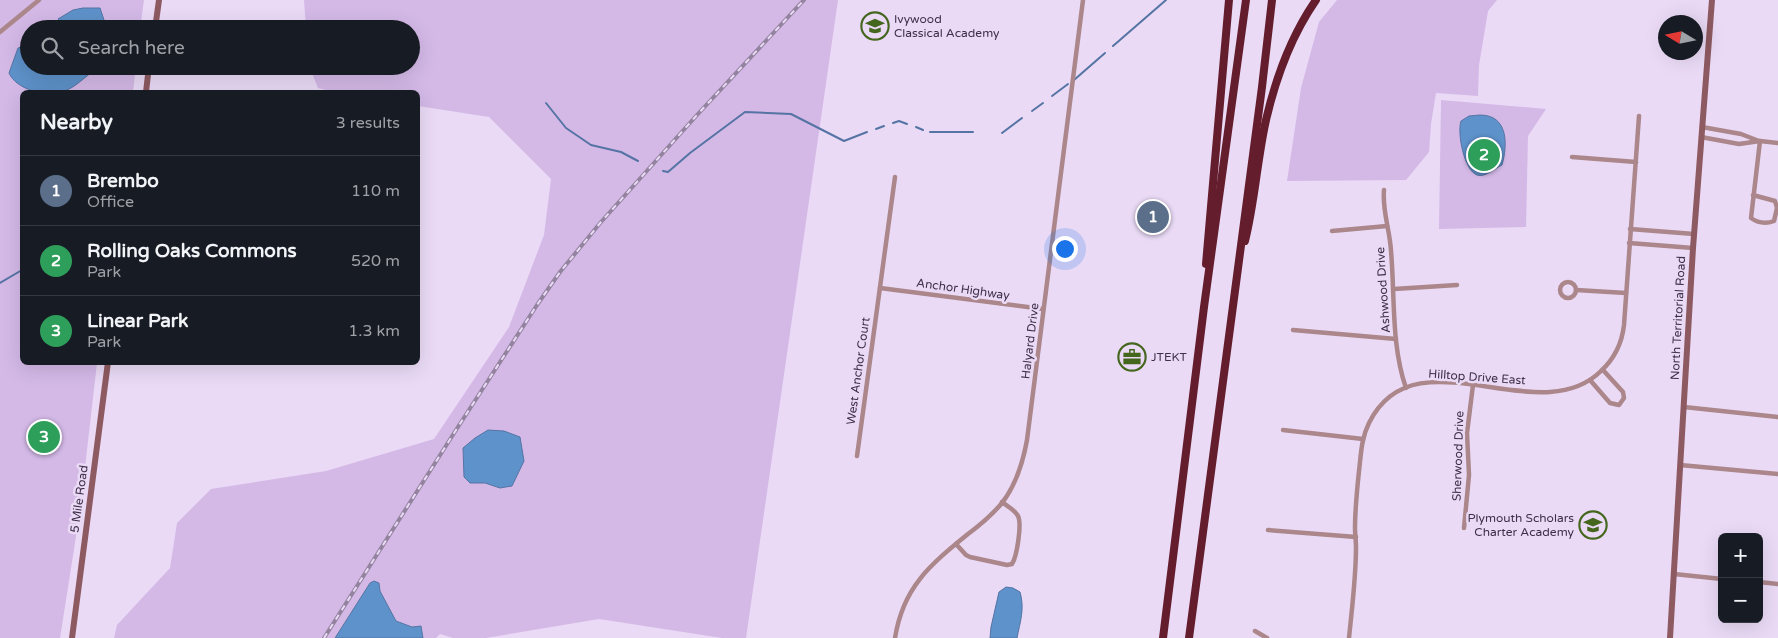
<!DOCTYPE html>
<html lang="en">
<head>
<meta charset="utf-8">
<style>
  :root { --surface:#171b24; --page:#242831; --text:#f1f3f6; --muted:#9ea1a6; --line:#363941; --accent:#a3b494 }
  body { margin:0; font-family:"Varela Round",sans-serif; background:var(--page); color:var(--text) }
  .controls { position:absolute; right:15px; bottom:15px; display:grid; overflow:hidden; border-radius:8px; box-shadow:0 5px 20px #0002 }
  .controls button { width:45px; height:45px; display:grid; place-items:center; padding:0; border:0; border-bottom:1px solid var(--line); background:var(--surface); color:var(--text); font:25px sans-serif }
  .compass { position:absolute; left:1658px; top:15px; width:45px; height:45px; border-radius:50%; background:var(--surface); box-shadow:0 5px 20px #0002; rotate:280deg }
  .you { position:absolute; left:1064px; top:248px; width:18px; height:18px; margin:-12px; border:4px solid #fff; border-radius:50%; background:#1a73e8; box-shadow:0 0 0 8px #1a73e833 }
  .badge { display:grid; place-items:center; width:32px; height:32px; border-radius:50%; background:var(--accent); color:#fff; font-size:16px; font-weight:700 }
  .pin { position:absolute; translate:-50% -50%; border:2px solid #fff; box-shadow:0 1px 5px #0006 }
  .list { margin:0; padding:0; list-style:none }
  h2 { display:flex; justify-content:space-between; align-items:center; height:65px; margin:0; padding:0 20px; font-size:21px }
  h2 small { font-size:16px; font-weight:400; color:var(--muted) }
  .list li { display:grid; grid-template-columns:32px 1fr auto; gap:15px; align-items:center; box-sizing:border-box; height:70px; padding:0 20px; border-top:1px solid var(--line) }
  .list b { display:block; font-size:19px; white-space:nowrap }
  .list p { margin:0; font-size:16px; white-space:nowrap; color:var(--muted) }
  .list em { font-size:16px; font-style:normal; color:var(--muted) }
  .icon { flex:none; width:28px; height:28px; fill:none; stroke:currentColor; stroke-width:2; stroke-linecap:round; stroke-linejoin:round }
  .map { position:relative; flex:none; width:1778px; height:638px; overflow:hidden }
  .search { position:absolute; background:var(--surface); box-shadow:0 5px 20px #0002; left:20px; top:20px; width:400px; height:55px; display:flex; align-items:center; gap:12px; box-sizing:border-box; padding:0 18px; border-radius:28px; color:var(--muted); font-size:19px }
  .panel { position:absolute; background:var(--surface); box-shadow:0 5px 20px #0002; left:20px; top:90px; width:400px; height:275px; border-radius:8px }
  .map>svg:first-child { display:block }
</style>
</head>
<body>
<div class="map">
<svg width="1778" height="638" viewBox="0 0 1778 638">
  <rect width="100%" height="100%" fill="#eadaf6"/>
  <g fill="#d4b9e7" fill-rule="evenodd">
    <polygon points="0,0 144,0 140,29 29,29 29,66 136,66 133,92 22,92 22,362 97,363 80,511 60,638 0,638"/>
    <path d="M 304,0 L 838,0 L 746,638 L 722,638 L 599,619 L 486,638 L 453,638 L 440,634 L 436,638 L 423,638 L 421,626 L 412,627 L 396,621 L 380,591 L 379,583 L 374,581 L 370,583 L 335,638 L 114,638 L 117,625 L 170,568 L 177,523 L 211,489 L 326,471 L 434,439 L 509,327 L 544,235 L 551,179 L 489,117 L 418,106 L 418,92 L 334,92 L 318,88 L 309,66 L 411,66 L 411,29 L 306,29 ZM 520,437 L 524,461 L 500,488 L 485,483 L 470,483 Z"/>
    <polygon points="1337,0 1497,0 1488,11 1479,65 1478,96 1436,93 1431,124 1429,152 1406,180 1287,181 1301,88 1319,22"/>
    <polygon points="1441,100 1546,109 1528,136 1526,227 1439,229"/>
  </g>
  <g fill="#5e92ca" stroke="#5574a4">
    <polygon points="83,8 100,8 107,29 66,29 58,19 73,10"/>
    <path d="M 29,45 L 29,66 L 98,66 L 98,68 C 86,75 75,89 61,92 C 44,97 16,89 9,73 L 18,48 Z"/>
    <path d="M 1480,115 C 1508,115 1508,144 1502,165 C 1495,168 1485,178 1477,175 C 1464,170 1457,133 1461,121 L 1469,116 Z"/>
    <polygon points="488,430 504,431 520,437 524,461 512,486 500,488 485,483 470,483 464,477 463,448 475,438"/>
    <polygon points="374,581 379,583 380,591 396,621 412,627 421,626 423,638 335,638 370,583"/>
    <path d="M 1006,587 L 1013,588 L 1020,592 C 1025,609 1020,622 1017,638 L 990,638 L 991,627 L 999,592 Z"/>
  </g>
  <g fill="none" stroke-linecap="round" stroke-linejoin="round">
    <g stroke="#5574a4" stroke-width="2">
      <polyline points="1113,46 1166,0"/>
      <polyline points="1074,80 1105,53"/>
      <polyline points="1052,96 1068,84"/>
      <polyline points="546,103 566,128 591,145 621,152 638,161"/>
      <polyline points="1032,111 1043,103"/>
      <polyline points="893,123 899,121 907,124"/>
      <polyline points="916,127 923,130"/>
      <polyline points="876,129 884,126"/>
      <polyline points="930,132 973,132"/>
      <polyline points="1002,133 1022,118"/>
      <polyline points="663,171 668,172 690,153 745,112 791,114 844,141 867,132"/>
      <polyline points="0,283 22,270"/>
    </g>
    <g stroke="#ab868a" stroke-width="4.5">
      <polyline points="0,32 39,0"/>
      <polyline points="1702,127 1741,134 1759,141"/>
      <polyline points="1701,137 1739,144 1760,141 1778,143"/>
      <polyline points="1572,157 1636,162"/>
      <path d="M 1384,190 C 1382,211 1390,230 1391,251 C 1395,296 1391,345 1406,388"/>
      <path d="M 1753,195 L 1775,201 L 1777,208 L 1774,221 C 1766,224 1758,223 1751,218 L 1760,141"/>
      <polyline points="1630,229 1694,234"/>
      <polyline points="1332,231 1387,226"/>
      <polyline points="1629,243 1693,248"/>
      <circle cx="1568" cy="290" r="8"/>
      <polyline points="880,288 1043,309"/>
      <polyline points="1394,289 1457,285"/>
      <polyline points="1576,290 1626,293"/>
      <polyline points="1293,330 1396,339"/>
      <polyline points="1590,380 1610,403 1619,405 1624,398 1623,392 1603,370"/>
      <polyline points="1684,407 1778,417"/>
      <polyline points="1283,430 1363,439"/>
      <polyline points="857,456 895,177"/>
      <polyline points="1680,465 1778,474"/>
      <polyline points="1464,528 1469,475 1467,433 1473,385"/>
      <polyline points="1268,530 1356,537"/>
      <path d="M 956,544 L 966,555 L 970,557 L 1007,565 L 1012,564 C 1017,556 1022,524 1018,516 C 1015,510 1007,506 1002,502"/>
      <polyline points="1674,574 1722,579"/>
      <polyline points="1759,582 1778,584"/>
      <polyline points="1255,631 1267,638"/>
      <path d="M 895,638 C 903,587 930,565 968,534 C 980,525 992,515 1002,503 C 1016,485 1023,462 1027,440 L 1083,0"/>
      <path d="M 1349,638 C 1352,608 1356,577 1356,547 C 1356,541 1355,534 1355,528 C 1355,509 1357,490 1359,471 C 1361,455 1361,439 1369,423 C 1415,330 1538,433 1601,371 C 1614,359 1622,343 1624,325 L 1639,116"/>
    </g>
    <g stroke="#8e5a61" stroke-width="6">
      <polyline points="155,29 159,0"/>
      <polyline points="146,92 149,66"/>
      <polyline points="72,638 108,362"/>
      <polyline points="1670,638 1693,248 1712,0"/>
    </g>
    <g stroke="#631d2c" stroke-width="8">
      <path d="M 1245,241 C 1255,201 1257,160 1266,120 C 1276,77 1291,36 1316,0"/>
      <polyline points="1206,264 1229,0"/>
      <polyline points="1163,638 1204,307 1246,0"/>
      <polyline points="1189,638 1262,87 1272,0"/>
    </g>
    <g stroke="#93839f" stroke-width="4">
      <polyline id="rail" points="324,638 456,430 537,305 560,272 601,222 697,115 804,0"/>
    </g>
    <use href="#rail" stroke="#eadaf6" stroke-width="2" stroke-dasharray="5.5" stroke-linecap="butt"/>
  </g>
  <defs>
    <g id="school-ring" transform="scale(1.4375)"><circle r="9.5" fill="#eadaf6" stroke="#44661d" stroke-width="1.5"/><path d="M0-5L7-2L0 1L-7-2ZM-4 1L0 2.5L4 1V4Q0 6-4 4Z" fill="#44661d"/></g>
    <g id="office-ring" transform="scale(1.4375)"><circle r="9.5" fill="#eadaf6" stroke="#44661d" stroke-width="1.5"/><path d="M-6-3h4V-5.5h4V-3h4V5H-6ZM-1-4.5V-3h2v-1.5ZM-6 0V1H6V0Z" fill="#44661d"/></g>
  </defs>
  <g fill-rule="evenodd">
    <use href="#school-ring" x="875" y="26"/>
    <use href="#office-ring" x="1132" y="357"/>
    <use href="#school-ring" x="1593" y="525"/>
  </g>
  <g text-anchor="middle" stroke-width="5" stroke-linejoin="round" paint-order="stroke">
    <g font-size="12" fill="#3f2f4a" stroke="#eadaf6" text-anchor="start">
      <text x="894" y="23">Ivywood<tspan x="894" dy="14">Classical Academy</tspan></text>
      <text x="1151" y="361">JTEKT</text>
      <text x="1574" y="522" text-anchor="end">Plymouth Scholars<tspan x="1574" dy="14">Charter Academy</tspan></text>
    </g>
    <g font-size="12" fill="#3f2f4a" stroke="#eadaf6">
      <text transform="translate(963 289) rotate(8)" y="4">Anchor Highway</text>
      <text transform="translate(1383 290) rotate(-94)" y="4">Ashwood Drive</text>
      <text transform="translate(1678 318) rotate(-87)" y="4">North Territorial Road</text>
      <text transform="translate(1030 341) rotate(-83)" y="4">Halyard Drive</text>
      <text transform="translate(858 371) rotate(-82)" y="4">West Anchor Court</text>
      <text transform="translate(1477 377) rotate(4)" y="4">Hilltop Drive East</text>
      <text transform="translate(1458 456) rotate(-88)" y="4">Sherwood Drive</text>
      <text transform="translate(79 499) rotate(-82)" y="4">5 Mile Road</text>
    </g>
  </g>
</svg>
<div class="controls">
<button>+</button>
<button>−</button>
</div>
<svg class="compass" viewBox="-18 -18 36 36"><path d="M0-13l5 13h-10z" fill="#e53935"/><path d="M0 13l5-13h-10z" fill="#9ea1a6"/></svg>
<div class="you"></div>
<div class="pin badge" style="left:1153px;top:217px;background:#5c6f8a">1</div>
<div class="pin badge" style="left:1484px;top:155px;background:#2e9e5b">2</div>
<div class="pin badge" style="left:44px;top:437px;background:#2e9e5b">3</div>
<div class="search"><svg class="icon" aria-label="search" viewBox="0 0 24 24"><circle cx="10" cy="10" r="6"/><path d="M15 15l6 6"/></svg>Search here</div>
<section class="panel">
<h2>Nearby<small>3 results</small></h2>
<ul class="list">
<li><span class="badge" style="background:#5c6f8a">1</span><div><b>Brembo</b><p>Office</p></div><em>110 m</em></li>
<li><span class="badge" style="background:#2e9e5b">2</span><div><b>Rolling Oaks Commons</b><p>Park</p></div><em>520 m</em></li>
<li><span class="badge" style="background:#2e9e5b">3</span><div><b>Linear Park</b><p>Park</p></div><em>1.3 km</em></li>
</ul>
</section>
</div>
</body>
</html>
